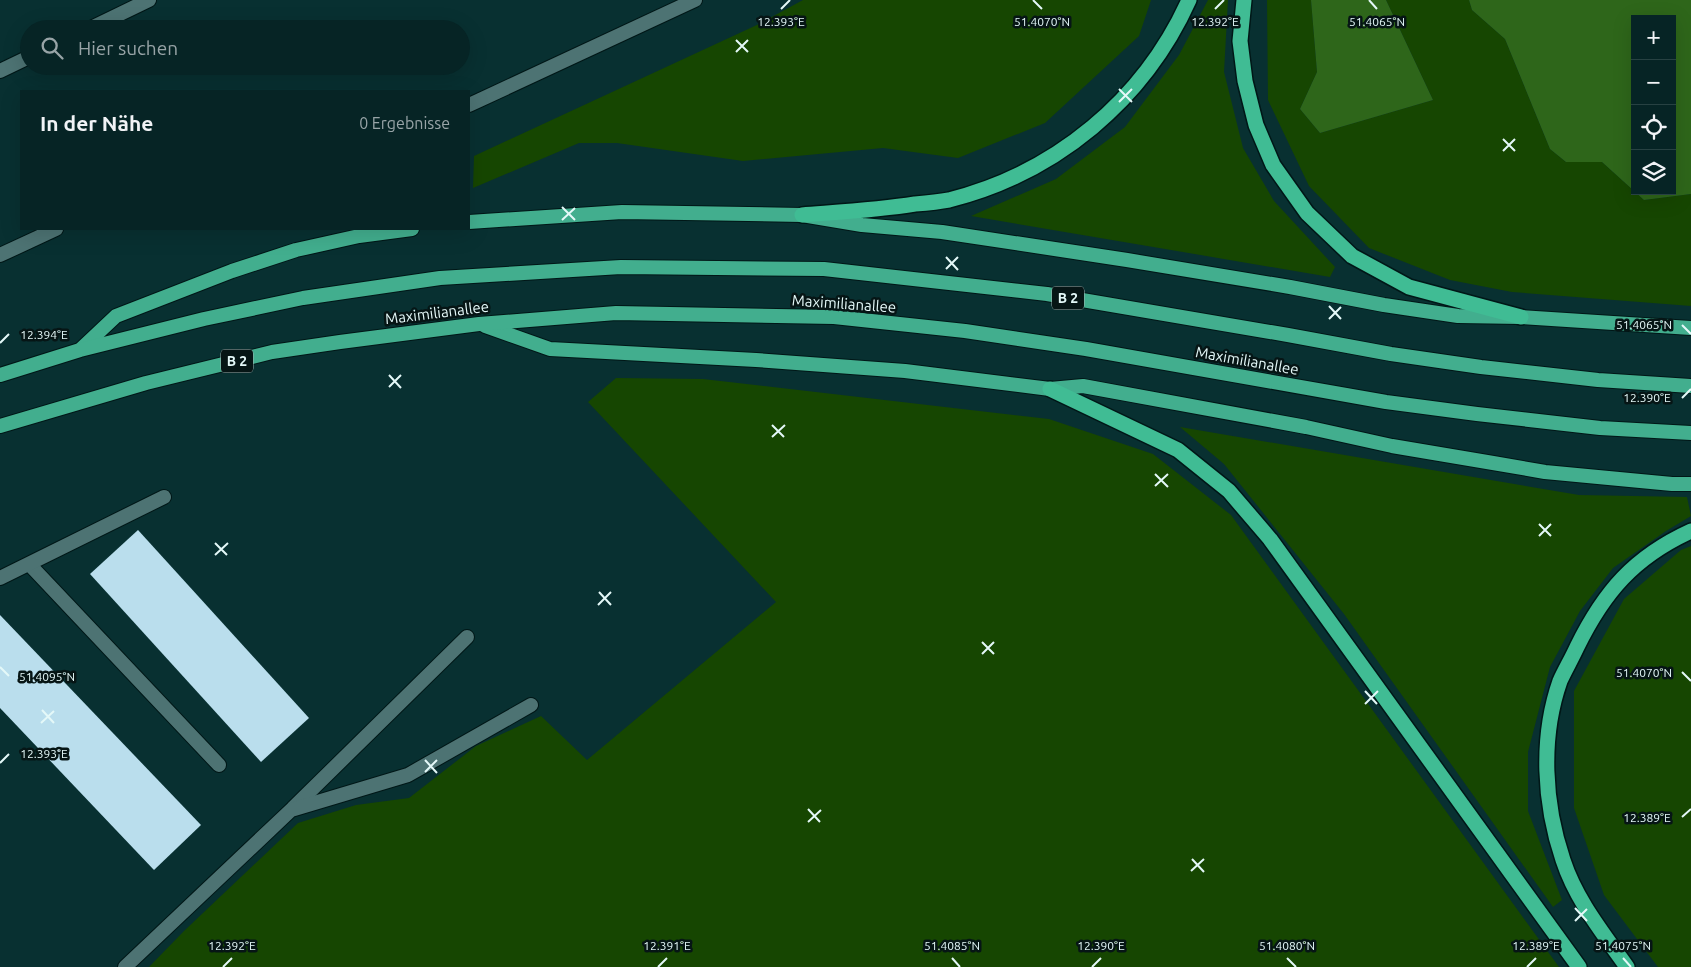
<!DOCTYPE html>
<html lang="de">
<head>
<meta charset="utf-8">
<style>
  :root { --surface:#062425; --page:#0f2c2d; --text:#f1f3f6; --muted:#98a4a7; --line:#274142 }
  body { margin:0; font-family:Ubuntu,sans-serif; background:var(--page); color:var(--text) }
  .controls { position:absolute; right:15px; top:15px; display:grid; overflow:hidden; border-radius:0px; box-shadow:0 5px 20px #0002 }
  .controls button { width:45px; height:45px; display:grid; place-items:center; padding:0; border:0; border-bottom:1px solid var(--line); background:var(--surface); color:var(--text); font:25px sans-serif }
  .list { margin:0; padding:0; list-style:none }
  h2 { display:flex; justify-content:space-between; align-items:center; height:65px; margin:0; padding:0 20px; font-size:21px }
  h2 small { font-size:16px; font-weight:400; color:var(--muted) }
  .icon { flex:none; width:28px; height:28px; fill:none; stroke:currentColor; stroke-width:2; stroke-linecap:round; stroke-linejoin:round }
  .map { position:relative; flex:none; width:1691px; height:967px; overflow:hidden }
  .search { position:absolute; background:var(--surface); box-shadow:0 5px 20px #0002; left:20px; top:20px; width:450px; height:55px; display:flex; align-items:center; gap:12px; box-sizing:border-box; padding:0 18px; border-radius:28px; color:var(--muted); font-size:19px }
  .panel { position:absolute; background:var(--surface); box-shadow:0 5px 20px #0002; left:20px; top:90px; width:450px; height:140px; border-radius:0px }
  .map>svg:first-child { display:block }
</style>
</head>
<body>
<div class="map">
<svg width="1691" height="967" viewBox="0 0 1691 967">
  <rect width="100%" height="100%" fill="#083031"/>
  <g fill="#164601">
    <polygon points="803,0 1151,0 1139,36 1045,123 958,158 883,148 743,161 617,143 579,143 473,188 474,156 759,24"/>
    <polygon points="1208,0 1228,0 1224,72 1243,148 1274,201 1335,267 1330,277 971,216 1056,179 1125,127 1179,55"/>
    <polygon points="1267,0 1311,0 1317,72 1300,109 1320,133 1433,100 1386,0 1469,0 1472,10 1505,39 1550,149 1566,162 1602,162 1644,200 1691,194 1691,306 1512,292 1450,280 1369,248 1309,186 1268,100"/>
    <polygon points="616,378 703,379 1049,419 1153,454 1231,515 1559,967 149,967 184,931 298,823 356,805 409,798 476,746 541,716 587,760 776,602 588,402"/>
    <polygon points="1180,427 1579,495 1687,497 1691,516 1666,531 1613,568 1580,611 1550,667 1528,752 1528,811 1562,900 1553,907 1344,614 1224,464"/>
    <polygon points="1691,546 1691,967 1658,967 1604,895 1574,808 1574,691 1624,599 1681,550"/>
  </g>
  <g fill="#2e661a" fill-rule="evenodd">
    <polygon points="1311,0 1386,0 1433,100 1320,133 1300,109 1317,72"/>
    <path d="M 1469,0 L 1691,0 L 1691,194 L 1644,200 L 1602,162 L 1566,162 L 1550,149 L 1505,39 L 1472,10 ZM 1635,19 L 1672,19 L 1672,191 L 1635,191 Z"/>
  </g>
  <g fill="#badeed">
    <polygon points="138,530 309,718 261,762 90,574"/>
    <polygon points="0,615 201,825 154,870 0,708"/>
  </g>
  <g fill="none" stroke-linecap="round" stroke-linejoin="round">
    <g stroke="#001717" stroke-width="16">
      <g id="service">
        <polyline points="89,29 149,0"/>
        <polyline points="0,71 29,57"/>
        <polyline points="30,565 219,765"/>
        <polyline points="0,578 164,497"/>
        <polyline points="293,808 467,637"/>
        <polyline points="125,967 291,810 408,775 531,705"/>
      </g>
    </g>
    <g stroke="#001717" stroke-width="16">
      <g id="minor">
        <polyline points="469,105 695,0"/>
        <polyline points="0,255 56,229"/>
      </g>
    </g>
    <g stroke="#001717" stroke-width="16">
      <g id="trunk">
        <polyline points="469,222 622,212 802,215 862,225 942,232 1127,260 1290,287 1384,305 1458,316 1521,317 1691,328"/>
        <polyline points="485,326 550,349 756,360 905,371 1050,389 1083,386 1306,427 1392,446 1493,463 1545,472 1672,484 1691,484"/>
        <polyline points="82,348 116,316 232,271 296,250 359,236 412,229"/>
        <polyline points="0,375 80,350 204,319 303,298 440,278 621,267 824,269 1047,294 1288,335 1391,354 1481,367 1598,380 1691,386"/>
        <polyline points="0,426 146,383 272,352 340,342 479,324 616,313 834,317 965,331 1086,349 1386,402 1477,414 1600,428 1691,433"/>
      </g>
    </g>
    <g stroke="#001717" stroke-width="18">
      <g id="motorway">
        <polyline points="1244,0 1240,41 1245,81 1256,125 1273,165 1307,213 1352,256 1409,287 1521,317"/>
        <path d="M 802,215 C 840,212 878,210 915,204 C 927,203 938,202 949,200 C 1056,173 1144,100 1189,0"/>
        <polyline points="1050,389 1178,450 1229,491 1270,539 1579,967"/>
        <path d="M 1627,967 C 1603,933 1576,900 1563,860 C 1544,804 1540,738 1560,681 C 1565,670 1572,658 1577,647 C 1604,592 1634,557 1691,531"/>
      </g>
    </g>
    <use href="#service" stroke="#4d7373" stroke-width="14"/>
    <use href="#minor" stroke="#4d7373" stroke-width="14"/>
    <use href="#trunk" stroke="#42ae8e" stroke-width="14"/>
    <use href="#motorway" stroke="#40bc94" stroke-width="15"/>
  </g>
  <path fill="none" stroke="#e4f8f8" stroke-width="2" d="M 1033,0 L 1042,9M 1369,0 L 1377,9M 781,9 L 790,0M 1215,9 L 1224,0M 736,40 L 748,52M 736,52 L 748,40M 1119,89 L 1132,102M 1119,102 L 1132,89M 1503,139 L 1515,151M 1503,151 L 1515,139M 562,207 L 575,220M 562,220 L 575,208M 946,257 L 958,270M 946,269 L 958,257M 1329,306 L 1341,319M 1329,319 L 1341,307M 1682,325 L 1691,334M 0,343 L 9,334M 389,375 L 401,388M 389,387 L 401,375M 1682,398 L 1691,389M 772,425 L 784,437M 772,437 L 785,425M 1155,474 L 1168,487M 1155,486 L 1168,474M 1539,524 L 1551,536M 1539,536 L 1551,524M 215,543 L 227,555M 215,555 L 228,543M 599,592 L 611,605M 598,605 L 611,592M 982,642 L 994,654M 982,654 L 994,642M 0,667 L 9,676M 1682,672 L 1691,681M 1365,691 L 1377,704M 1365,704 L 1378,691M 42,710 L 54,723M 41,723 L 54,711M 425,760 L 437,773M 0,763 L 9,754M 425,772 L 437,760M 808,809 L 820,822M 1682,817 L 1691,809M 808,822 L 821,810M 1192,859 L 1204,872M 1191,871 L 1204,859M 1575,908 L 1587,921M 1575,921 L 1587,909M 952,958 L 960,967M 1287,958 L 1296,967M 1623,958 L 1631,967M 223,967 L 232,958M 658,967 L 667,958M 1092,967 L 1101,958M 1527,967 L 1536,958"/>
  <g text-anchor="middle" stroke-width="5" stroke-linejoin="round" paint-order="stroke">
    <g fill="#061515" stroke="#a1b4b4" stroke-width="1">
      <rect x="1052" y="286.5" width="32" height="23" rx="4"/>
      <rect x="221" y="349.5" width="32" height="23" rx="4"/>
    </g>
    <g font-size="14" font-weight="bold" fill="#e4f8f8">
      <text x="1068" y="303">B 2</text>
      <text x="237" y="366">B 2</text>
    </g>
    <g font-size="15" fill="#e4f8f8" stroke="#061515">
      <text transform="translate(844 304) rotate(4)" y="5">Maximilianallee</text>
      <text transform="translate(437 313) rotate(-7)" y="5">Maximilianallee</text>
      <text transform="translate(1247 361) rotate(10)" y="5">Maximilianallee</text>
    </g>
  </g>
  <g font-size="12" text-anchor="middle" fill="#e4f8f8" stroke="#061515" stroke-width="5" stroke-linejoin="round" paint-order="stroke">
    <text x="781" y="26">12.393°E</text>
    <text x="1215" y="26">12.392°E</text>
    <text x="1042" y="26">51.4070°N</text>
    <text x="1377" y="26">51.4065°N</text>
    <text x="1644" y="329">51.4065°N</text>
    <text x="44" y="339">12.394°E</text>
    <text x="1647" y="402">12.390°E</text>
    <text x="1644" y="677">51.4070°N</text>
    <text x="47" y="681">51.4095°N</text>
    <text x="44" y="758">12.393°E</text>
    <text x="1647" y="822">12.389°E</text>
    <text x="952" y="950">51.4085°N</text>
    <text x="1287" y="950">51.4080°N</text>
    <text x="1623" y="950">51.4075°N</text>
    <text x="232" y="950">12.392°E</text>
    <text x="667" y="950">12.391°E</text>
    <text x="1101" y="950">12.390°E</text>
    <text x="1536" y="950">12.389°E</text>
  </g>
</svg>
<div class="controls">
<button>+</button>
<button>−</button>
<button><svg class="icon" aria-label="locate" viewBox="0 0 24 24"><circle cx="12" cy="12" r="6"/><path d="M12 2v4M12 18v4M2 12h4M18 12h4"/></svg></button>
<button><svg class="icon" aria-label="layers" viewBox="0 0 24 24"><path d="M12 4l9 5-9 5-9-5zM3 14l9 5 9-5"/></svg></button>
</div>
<div class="search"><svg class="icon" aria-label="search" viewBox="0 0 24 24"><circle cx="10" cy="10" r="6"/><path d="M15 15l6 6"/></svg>Hier suchen</div>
<section class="panel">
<h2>In der Nähe<small>0 Ergebnisse</small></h2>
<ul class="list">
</ul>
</section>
</div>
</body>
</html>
